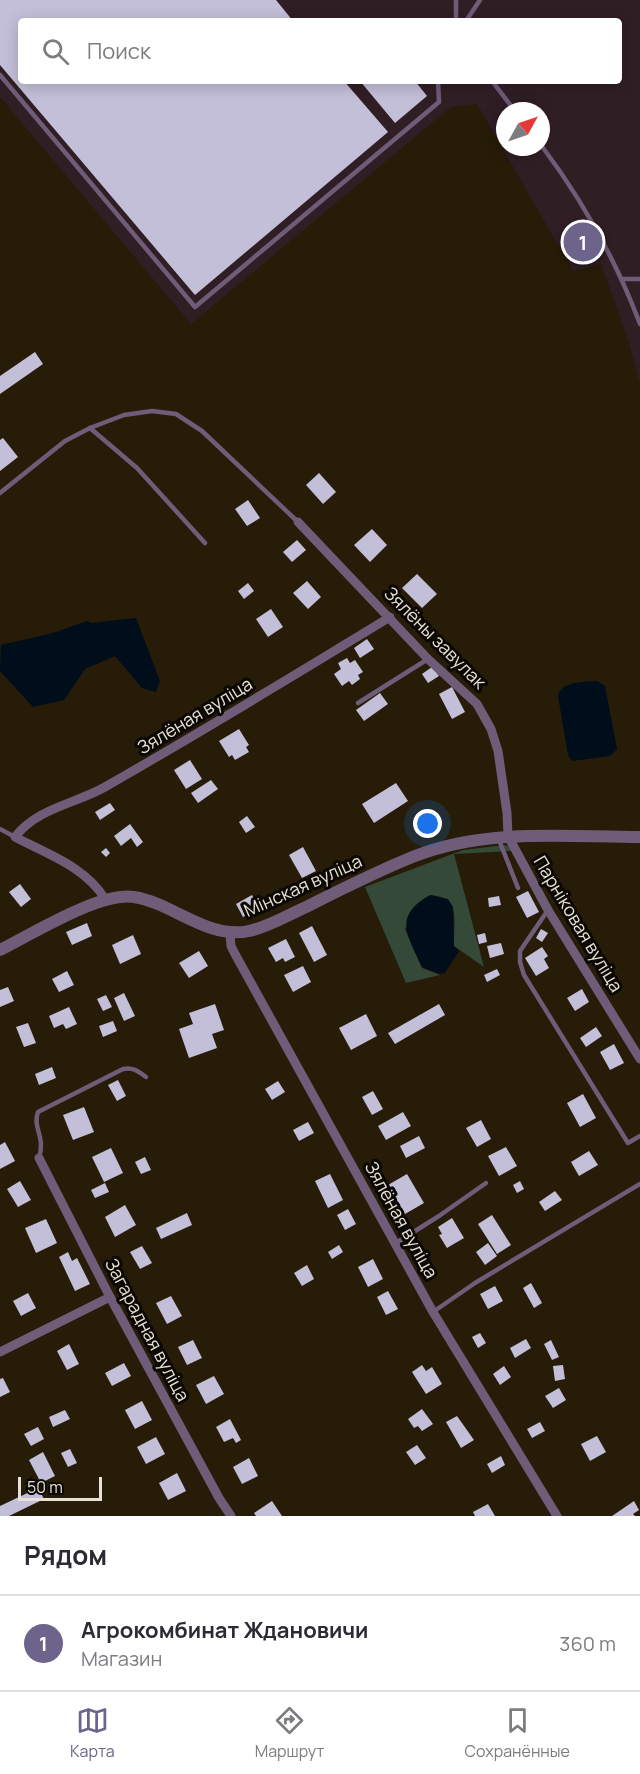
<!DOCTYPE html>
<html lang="ru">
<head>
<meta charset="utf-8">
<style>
  :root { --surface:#fff; --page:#f2f2f3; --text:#2b2b33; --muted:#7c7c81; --line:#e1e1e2; --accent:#6c648b }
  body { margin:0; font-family:Manrope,sans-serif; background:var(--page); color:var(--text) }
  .compass { position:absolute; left:496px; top:102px; width:54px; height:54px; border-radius:50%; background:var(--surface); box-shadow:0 3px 15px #0003; rotate:50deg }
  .scale { position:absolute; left:18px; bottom:15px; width:84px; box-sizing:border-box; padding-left:6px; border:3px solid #e8e1d5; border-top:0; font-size:16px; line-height:21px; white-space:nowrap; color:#e8e1d5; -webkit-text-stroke:4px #0b0702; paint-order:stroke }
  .you { position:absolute; left:428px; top:824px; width:21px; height:21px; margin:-15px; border:4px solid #fff; border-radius:50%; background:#1a73e8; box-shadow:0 0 0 9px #1a73e833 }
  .badge { display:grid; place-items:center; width:39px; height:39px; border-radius:50%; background:var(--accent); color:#fff; font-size:20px; font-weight:700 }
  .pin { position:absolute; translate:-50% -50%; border:3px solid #fff; box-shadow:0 2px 6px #0006 }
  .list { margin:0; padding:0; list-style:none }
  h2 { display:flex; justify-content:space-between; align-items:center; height:78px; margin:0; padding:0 24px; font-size:26px }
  h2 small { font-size:20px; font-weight:400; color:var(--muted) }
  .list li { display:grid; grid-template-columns:39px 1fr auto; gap:18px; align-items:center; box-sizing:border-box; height:96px; padding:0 24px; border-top:2px solid var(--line) }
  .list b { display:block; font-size:22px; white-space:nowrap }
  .list p { margin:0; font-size:20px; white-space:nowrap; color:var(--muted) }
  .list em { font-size:20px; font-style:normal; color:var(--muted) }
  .icon { flex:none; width:33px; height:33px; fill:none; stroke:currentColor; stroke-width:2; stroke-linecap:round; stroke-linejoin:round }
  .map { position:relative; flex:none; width:640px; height:1516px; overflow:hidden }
  .search { position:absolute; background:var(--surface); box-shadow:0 3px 15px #0003; left:18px; right:18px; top:18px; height:66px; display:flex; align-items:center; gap:15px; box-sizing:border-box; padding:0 21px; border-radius:6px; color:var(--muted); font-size:22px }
  .sheet { height:174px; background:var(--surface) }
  nav { display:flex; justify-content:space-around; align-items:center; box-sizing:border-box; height:84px; border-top:2px solid var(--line); background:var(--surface); font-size:16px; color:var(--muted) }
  nav a { display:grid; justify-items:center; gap:3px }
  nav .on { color:var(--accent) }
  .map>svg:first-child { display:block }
</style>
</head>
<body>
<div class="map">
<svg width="640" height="1516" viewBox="0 0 640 1516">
  <rect width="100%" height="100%" fill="#261c08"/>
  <path fill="#301e25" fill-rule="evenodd" d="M 0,0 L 640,0 L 640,383 L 628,339 L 601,264 L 573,271 L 477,104 L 451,107 L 191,324 L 0,97 ZM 21,21 L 619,21 L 619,81 L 21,81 ZM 505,111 L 541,111 L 541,147 L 505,147 Z"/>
  <path fill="#344938" d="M 505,845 L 509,846 L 511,851 L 454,854 L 484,967 L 454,946 C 453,921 462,898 431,895 L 405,929 L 422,968 L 440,975 L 406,983 L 365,887 L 463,850 Z"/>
  <g fill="#000d1a">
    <polygon points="136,618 160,681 156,692 142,688 115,656 85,669 64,700 33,707 0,671 1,645 53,633 87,621 92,623"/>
    <path d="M 597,681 L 605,686 L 617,749 L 610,756 L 572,761 L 568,755 L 558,696 C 561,681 584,682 597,681 Z"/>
    <path d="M 430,895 L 448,899 L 453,907 L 454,946 L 459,951 L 445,973 L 440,974 L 422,967 C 408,935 392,917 430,895 Z"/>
  </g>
  <g fill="#c4bfd9">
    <polygon points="0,0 276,0 293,21 21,21 21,81 344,81 388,132 195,295 0,65"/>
    <polygon points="360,81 415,81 427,96 395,123"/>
    <polygon points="584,232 593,246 582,252 574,238"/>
    <polygon points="35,352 43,364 0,394 0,376"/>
    <polygon points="3,438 18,457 0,471 0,440"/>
    <polygon points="319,473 336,492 323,504 306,485"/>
    <polygon points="248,500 260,518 247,526 235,509"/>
    <polygon points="372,529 387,545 370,562 354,545"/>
    <polygon points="297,540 306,550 292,562 283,552"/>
    <polygon points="417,574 437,594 422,608 402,588"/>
    <polygon points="307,581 321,597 308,609 293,593"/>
    <polygon points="248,583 254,591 244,599 238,591"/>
    <polygon points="271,609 283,627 268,637 256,619"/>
    <polygon points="367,639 374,649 360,658 354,648"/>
    <polygon points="347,658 350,663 355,660 363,672 358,675 360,679 352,685 349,681 342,686 334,674 341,669 338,663"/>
    <polygon points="432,667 439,676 428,683 422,674"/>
    <polygon points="452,687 465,712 452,719 439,694"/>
    <polygon points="380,693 388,704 364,721 356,710"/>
    <polygon points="239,729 249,745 246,747 249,752 235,760 232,755 229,757 219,741"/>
    <polygon points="190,760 202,779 186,789 174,770"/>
    <polygon points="211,780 218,789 198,803 191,793"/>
    <polygon points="396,783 408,801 374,823 362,804"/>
    <polygon points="110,803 115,810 100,820 95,812"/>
    <polygon points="247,816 255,827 246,833 239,822"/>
    <polygon points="130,824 143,842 137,847 131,838 121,846 114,836"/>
    <polygon points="303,847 316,871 302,878 289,855"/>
    <polygon points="106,848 110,853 106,857 101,852"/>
    <polygon points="20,884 31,899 21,907 9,892"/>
    <polygon points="528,891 539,912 527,918 516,897"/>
    <polygon points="252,895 259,909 243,917 236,904"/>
    <polygon points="499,896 501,905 489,907 488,898"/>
    <polygon points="87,923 92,936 72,945 66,932"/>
    <polygon points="312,926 327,955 314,962 299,933"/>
    <polygon points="541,929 548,933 542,942 536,938"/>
    <polygon points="485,933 487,942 479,944 477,935"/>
    <polygon points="133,935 141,954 120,964 112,945"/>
    <polygon points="286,939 295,957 285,962 283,958 276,962 268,948"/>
    <polygon points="501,943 504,954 490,958 487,946"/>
    <polygon points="542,947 548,956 544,959 549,968 536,976 525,958"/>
    <polygon points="199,951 208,966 189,978 179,963"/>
    <polygon points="303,966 311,982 293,992 284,975"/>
    <polygon points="497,969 500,975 487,982 484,975"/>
    <polygon points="67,971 74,985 59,992 52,979"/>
    <polygon points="8,987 14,1001 0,1007 0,990"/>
    <polygon points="582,989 589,1002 575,1011 567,998"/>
    <polygon points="124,993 135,1016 124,1021 114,998"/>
    <polygon points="106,995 112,1007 103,1011 97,999"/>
    <polygon points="215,1004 224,1030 212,1034 217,1048 189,1058 179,1029 193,1024 189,1013"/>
    <polygon points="439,1004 445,1015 395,1044 388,1033"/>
    <polygon points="69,1007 77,1024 66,1029 63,1024 54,1028 49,1016"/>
    <polygon points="366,1014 377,1036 351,1050 339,1028"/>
    <polygon points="113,1021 117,1031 103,1037 99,1026"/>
    <polygon points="28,1023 36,1043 24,1047 16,1027"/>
    <polygon points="596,1027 602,1036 586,1047 580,1038"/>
    <polygon points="614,1044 624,1063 610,1070 600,1052"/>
    <polygon points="52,1067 56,1078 39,1085 35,1074"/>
    <polygon points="118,1080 126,1096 117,1101 108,1085"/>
    <polygon points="278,1081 285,1092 272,1100 265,1089"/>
    <polygon points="373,1091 383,1109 372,1115 362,1097"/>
    <polygon points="583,1094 596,1118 580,1127 567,1103"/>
    <polygon points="84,1107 94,1132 73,1140 63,1115"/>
    <polygon points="403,1112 411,1126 386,1140 378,1126"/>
    <polygon points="481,1120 491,1139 477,1147 466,1128"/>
    <polygon points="308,1122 314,1133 299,1141 293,1130"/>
    <polygon points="419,1136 425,1148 406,1158 400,1146"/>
    <polygon points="5,1142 15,1161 0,1169 0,1145"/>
    <polygon points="506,1147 517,1166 499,1176 488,1156"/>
    <polygon points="111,1148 123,1173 104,1182 92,1157"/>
    <polygon points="589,1151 598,1165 579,1176 571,1162"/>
    <polygon points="145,1157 151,1170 141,1174 135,1162"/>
    <polygon points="330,1174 343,1200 328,1208 315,1181"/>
    <polygon points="407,1174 424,1203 405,1214 388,1185"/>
    <polygon points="20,1181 31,1200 18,1207 7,1189"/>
    <polygon points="520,1181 524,1189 517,1193 513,1185"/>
    <polygon points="105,1183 109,1192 95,1198 91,1190"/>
    <polygon points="555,1191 562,1200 545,1211 539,1202"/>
    <polygon points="125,1205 136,1225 115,1237 105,1217"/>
    <polygon points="348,1209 356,1224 345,1230 337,1215"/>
    <polygon points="187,1213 192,1225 161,1239 156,1228"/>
    <polygon points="492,1215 511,1245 497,1254 478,1224"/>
    <polygon points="452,1218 464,1238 447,1248 439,1235 442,1234 438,1227"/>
    <polygon points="46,1219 57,1243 36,1253 25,1228"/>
    <polygon points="488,1243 497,1256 485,1265 476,1252"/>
    <polygon points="339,1245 343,1252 332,1259 328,1252"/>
    <polygon points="142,1246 152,1263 140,1269 130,1252"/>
    <polygon points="68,1252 72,1261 77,1258 90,1284 75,1291 59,1257"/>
    <polygon points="373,1259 383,1279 368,1287 358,1267"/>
    <polygon points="307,1265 314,1279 302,1286 294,1273"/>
    <polygon points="531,1283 542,1303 534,1308 523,1288"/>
    <polygon points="495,1286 503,1301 488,1309 480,1294"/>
    <polygon points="388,1291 398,1309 386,1315 377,1297"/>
    <polygon points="28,1293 36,1308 21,1316 13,1301"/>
    <polygon points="171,1296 182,1316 167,1324 156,1303"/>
    <polygon points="480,1333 486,1343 478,1348 472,1337"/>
    <polygon points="526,1339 531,1348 515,1358 510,1348"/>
    <polygon points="193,1340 202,1358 187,1365 178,1347"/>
    <polygon points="551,1340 559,1357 552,1360 544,1344"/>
    <polygon points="69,1344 79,1364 67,1370 57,1351"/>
    <polygon points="124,1363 131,1376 112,1386 105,1373"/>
    <polygon points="422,1365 426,1371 432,1367 442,1384 426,1394 412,1372"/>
    <polygon points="563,1365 565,1379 555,1381 553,1366"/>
    <polygon points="504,1366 511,1377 500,1385 493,1374"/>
    <polygon points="214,1376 224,1394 206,1404 196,1385"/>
    <polygon points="3,1378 10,1392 0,1397 0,1379"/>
    <polygon points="559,1388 566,1400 553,1408 545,1396"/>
    <polygon points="142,1401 152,1420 135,1429 125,1410"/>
    <polygon points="422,1409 433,1424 422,1431 418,1426 414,1428 408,1419"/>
    <polygon points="65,1410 70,1419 53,1427 49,1417"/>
    <polygon points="457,1416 474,1440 461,1448 446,1422"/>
    <polygon points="230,1419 241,1440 236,1443 233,1438 224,1442 216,1427"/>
    <polygon points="540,1422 545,1431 532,1438 527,1429"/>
    <polygon points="38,1427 44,1439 31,1446 24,1434"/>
    <polygon points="597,1436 606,1452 590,1461 581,1444"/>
    <polygon points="156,1437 165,1454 146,1464 137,1447"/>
    <polygon points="417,1445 426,1458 415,1465 406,1452"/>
    <polygon points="70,1449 77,1463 68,1467 61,1453"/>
    <polygon points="43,1452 55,1476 41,1483 29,1460"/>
    <polygon points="501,1456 505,1465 492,1473 487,1464"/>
    <polygon points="249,1458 258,1476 242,1484 233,1467"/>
    <polygon points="177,1473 186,1491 168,1500 159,1483"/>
    <polygon points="38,1488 44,1499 9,1516 0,1516 0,1506"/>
    <polygon points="272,1501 282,1516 256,1516 254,1513"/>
    <polygon points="634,1501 639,1510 633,1514 635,1516 612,1516"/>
    <polygon points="488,1504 495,1516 475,1516 473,1512"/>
  </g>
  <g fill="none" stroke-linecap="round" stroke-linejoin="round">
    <g stroke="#6e5c79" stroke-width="4.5">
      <polyline points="456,21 456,0"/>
      <polyline points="466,21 480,0"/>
      <polyline points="0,75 195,307 439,102 438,81"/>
      <polyline points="492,81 515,111"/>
      <path d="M 541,145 C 584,202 615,258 640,324"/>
      <polyline points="623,279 640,279"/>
      <polyline points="90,428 137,468 205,543"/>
      <polyline points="0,493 65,441 90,428 124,415 152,411 176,414 202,431 298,522"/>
      <polyline points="358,703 428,659"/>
      <polyline points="0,829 15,837"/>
      <polyline points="499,840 518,888"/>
      <polyline points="548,910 520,951 520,962 524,975 628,1143 640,1136"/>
      <path d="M 39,1158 C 46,1136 32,1128 38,1112 L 123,1069 C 133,1067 138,1071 146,1077"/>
      <polyline points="396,1243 439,1216 486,1183"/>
      <polyline points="433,1312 475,1283 640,1184"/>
    </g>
    <g stroke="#6e5c79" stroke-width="9">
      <polyline points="298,522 428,659 477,704 491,729 498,751 507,813 508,836 548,910 640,1059"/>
      <path d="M 105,899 C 86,867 47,854 15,837 C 37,808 75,804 105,787 C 201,732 295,675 390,617"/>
      <polyline points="230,934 231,946 235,954 433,1312 557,1516"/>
      <polyline points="39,1158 110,1297 219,1498 231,1516"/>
      <polyline points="0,1352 110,1297"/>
    </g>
    <path stroke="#6e5c79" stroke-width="12" d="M 0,950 C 32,934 99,892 134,897 C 173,903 208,940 249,931 C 268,927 286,916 304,908 C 340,890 377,871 415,856 C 486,828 565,837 640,837"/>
  </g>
  <g text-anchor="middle" stroke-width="6" stroke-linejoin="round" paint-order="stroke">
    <g font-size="18" fill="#e8e1d5" stroke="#0b0702">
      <text transform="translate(435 638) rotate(45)" y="6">Зялёны завулак</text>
      <text transform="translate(195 716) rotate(-31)" y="6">Зялёная вуліца</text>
      <text transform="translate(303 886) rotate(-24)" y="6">Мінская вуліца</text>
      <text transform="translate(578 924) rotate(59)" y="6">Парніковая вуліца</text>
      <text transform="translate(401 1220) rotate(61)" y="6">Зялёная вуліца</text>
      <text transform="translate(147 1330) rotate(62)" y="6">Загарадная вуліца</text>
    </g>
  </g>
</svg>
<svg class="compass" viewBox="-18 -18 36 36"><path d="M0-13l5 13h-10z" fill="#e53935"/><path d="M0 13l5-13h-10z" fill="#7c7c81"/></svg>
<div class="scale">50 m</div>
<div class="you"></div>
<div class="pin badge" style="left:583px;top:242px">1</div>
<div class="search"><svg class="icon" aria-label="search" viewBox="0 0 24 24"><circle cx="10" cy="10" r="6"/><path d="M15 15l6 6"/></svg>Поиск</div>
</div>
<section class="sheet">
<h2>Рядом<small></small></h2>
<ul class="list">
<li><span class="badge">1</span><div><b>Агрокомбинат Ждановичи</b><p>Магазин</p></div><em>360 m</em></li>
</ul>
</section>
<nav>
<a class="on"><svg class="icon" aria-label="map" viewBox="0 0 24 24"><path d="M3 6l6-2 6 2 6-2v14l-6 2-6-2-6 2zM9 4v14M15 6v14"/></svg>Карта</a>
<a><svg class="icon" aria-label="directions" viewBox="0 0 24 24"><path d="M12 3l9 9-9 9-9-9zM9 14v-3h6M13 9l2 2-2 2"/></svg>Маршрут</a>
<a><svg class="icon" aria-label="saved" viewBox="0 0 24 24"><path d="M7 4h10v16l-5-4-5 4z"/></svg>Сохранённые</a>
</nav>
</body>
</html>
